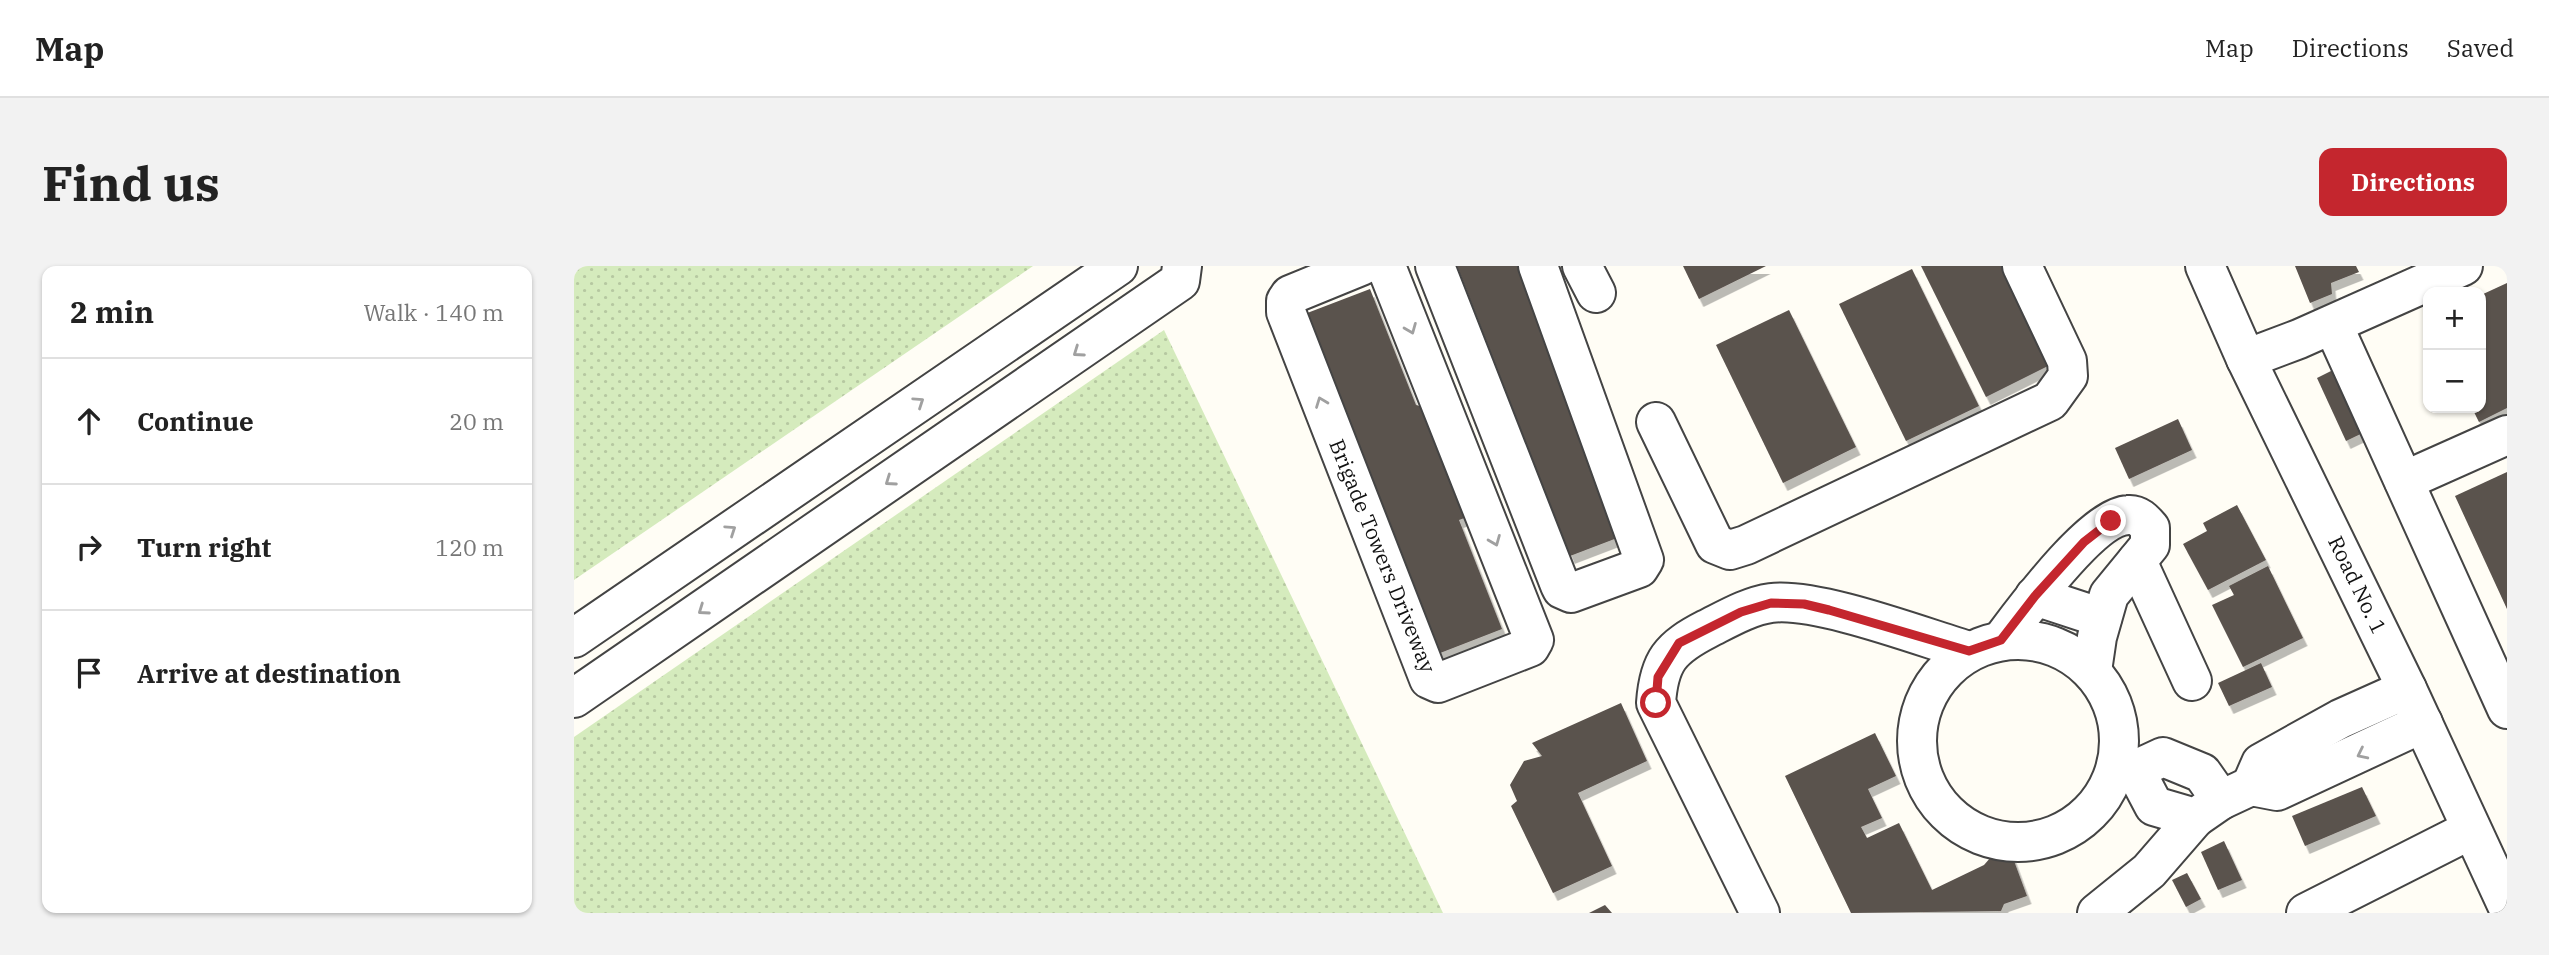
<!DOCTYPE html>
<html lang="en">
<head>
<meta charset="utf-8">
<style>
  :root { --surface:#fff; --page:#f2f2f2; --text:#222; --muted:#767676; --line:#e0e0e0; --accent:#c4262e }
  body { margin:0; font-family:"IBM Plex Serif",serif; background:var(--page); color:var(--text) }
  .controls { position:absolute; right:21px; top:21px; display:grid; overflow:hidden; border-radius:14px; box-shadow:0 2px 5px #0004 }
  .controls button { width:63px; height:63px; display:grid; place-items:center; padding:0; border:0; border-bottom:2px solid var(--line); background:var(--surface); color:var(--text); font:35px sans-serif }
  .stop { position:absolute; width:21px; height:21px; margin:-16px; border:5px solid #c4262e; border-radius:50%; background:#fff }
  .stop.end { background:#c4262e; border-color:#fff; box-shadow:0 2px 7px #0008 }
  .list { margin:0; padding:0; list-style:none }
  h2 { display:flex; justify-content:space-between; align-items:center; height:91px; margin:0; padding:0 28px; font-size:30px }
  h2 small { font-size:23px; font-weight:400; color:var(--muted) }
  .list li { display:grid; grid-template-columns:46px 1fr auto; gap:21px; align-items:center; box-sizing:border-box; height:126px; padding:0 28px; border-top:2px solid var(--line) }
  .list b { display:block; font-size:26px; white-space:nowrap }
  .list em { font-size:23px; font-style:normal; color:var(--muted) }
  .icon { flex:none; width:38px; height:38px; fill:none; stroke:currentColor; stroke-width:2; stroke-linecap:round; stroke-linejoin:round }
  .map { position:relative; flex:none; width:1933px; height:647px; overflow:hidden; border-radius:14px }
  header { display:flex; align-items:center; gap:42px; box-sizing:border-box; height:98px; padding:0 35px; background:var(--surface); border-bottom:2px solid var(--line) }
  header strong { font-size:33px }
  nav { display:flex; gap:38px; margin-inline-start:auto; font-size:24px }
  .intro { display:flex; align-items:center; justify-content:space-between; box-sizing:border-box; height:168px; padding:0 42px }
  h1 { margin:0; font-size:49px }
  .button { padding:18px 32px; border-radius:14px; background:var(--accent); color:#fff; font-size:24px; font-weight:700 }
  main { display:flex; gap:42px; padding:0 42px }
  aside { flex:1; background:var(--surface); border-radius:14px; box-shadow:0 2px 5px #0004 }
  .map>svg:first-child { display:block }
</style>
</head>
<body>
<header>
<strong>Map</strong>
<nav><a>Map</a><a>Directions</a><a>Saved</a></nav>
</header>
<div class="intro"><h1>Find us</h1><a class="button">Directions</a></div>
<main>
<aside>
<h2>2 min<small>Walk · 140 m</small></h2>
<ul class="list">
<li><svg class="icon" aria-label="ahead" viewBox="0 0 24 24"><path d="M12 20V5M6 11l6-6 6 6"/></svg><div><b>Continue</b></div><em>20 m</em></li>
<li><svg class="icon" aria-label="right" viewBox="0 0 24 24"><path d="M7 20v-9h11M14 6l5 5-5 5"/></svg><div><b>Turn right</b></div><em>120 m</em></li>
<li><svg class="icon" aria-label="arrive" viewBox="0 0 24 24"><path d="M6 21V4h12l-3 4 3 4H6"/></svg><div><b>Arrive at destination</b></div></li>
</ul>
</aside>
<div class="map">
<svg width="1933" height="647" viewBox="0 0 1933 647">
  <defs>
    <pattern id="grass-dots" width="8" height="8" patternUnits="userSpaceOnUse" patternTransform="scale(1.75)"><rect width="8" height="8" fill="#d5ebbd"/><path d="M2 2h.1M6 6h.1" fill="none" stroke="#b6c8a1" stroke-width="1.8" stroke-linecap="round"/></pattern>
    <filter id="shadow"><feDropShadow dx="4.5" dy="8" stdDeviation="0" flood-color="#0004"/></filter>
  </defs>
  <rect width="100%" height="100%" fill="#fffdf5"/>
  <g fill="url(#grass-dots)">
    <polygon points="0,0 459,0 0,314"/>
    <polygon points="590,64 869,647 0,647 0,471"/>
  </g>
  <g fill="#5a524d" filter="url(#shadow)">
    <polygon points="883,0 946,0 1051,269 996,290"/>
    <polygon points="1109,0 1192,0 1125,33"/>
    <polygon points="1347,0 1438,0 1484,95 1412,131"/>
    <polygon points="1721,0 1782,0 1785,6 1757,17 1758,28 1736,37"/>
    <polygon points="1338,3 1405,140 1332,175 1265,38"/>
    <polygon points="1933,17 1933,142 1905,156 1898,142 1907,142 1907,29"/>
    <polygon points="796,23 842,139 854,142 896,250 885,254 928,363 861,389 728,49"/>
    <polygon points="1215,44 1282,181 1209,217 1142,79"/>
    <polygon points="1767,100 1797,163 1772,175 1743,112"/>
    <polygon points="1604,153 1618,184 1555,213 1541,182"/>
    <polygon points="1933,206 1933,343 1881,230"/>
    <polygon points="1663,239 1692,294 1634,324 1609,278 1633,265 1629,257"/>
    <polygon points="1694,300 1729,372 1669,401 1638,339 1660,329 1655,320"/>
    <polygon points="1687,397 1698,421 1655,440 1644,417"/>
    <polygon points="1047,437 1073,495 1004,527 1038,600 979,627 937,540 943,535 936,519 950,495 968,490 958,477"/>
    <polygon points="1301,467 1322,510 1294,523 1308,552 1287,561 1293,572 1325,557 1358,624 1410,599 1417,591 1436,584 1453,630 1430,638 1427,645 1277,647 1211,510"/>
    <polygon points="1788,521 1802,550 1731,580 1718,550"/>
    <polygon points="1650,575 1668,614 1644,624 1627,586"/>
    <polygon points="1613,607 1627,633 1612,641 1598,614"/>
    <polygon points="1031,639 1038,647 1015,647"/>
  </g>
  <g fill="none" stroke-linecap="round" stroke-linejoin="round">
    <g stroke="#444" stroke-width="42">
      <g id="minor">
        <polyline points="787,0 716,29 712,35 712,46 855,413 864,417 956,381 960,374 812,0"/>
        <polyline points="861,0 986,319 988,323 997,327 1065,302 1070,294 964,0"/>
        <polyline points="1008,0 1022,27"/>
        <polyline points="1631,0 1672,93 1833,423 1933,639"/>
        <polyline points="1759,59 1933,443"/>
        <polyline points="1672,93 1725,73 1889,0"/>
        <polyline points="1082,156 1141,278 1156,284 1172,279 1476,135 1494,110 1493,95 1448,0"/>
        <polyline points="1830,215 1933,169"/>
        <polyline points="1563,295 1618,415"/>
        <polyline points="1461,330 1528,352"/>
        <polyline points="0,372 544,0"/>
        <circle cx="1444" cy="475" r="101"/>
        <path d="M 1427,375 C 1449,346 1518,251 1554,249 C 1564,248 1570,255 1576,262 L 1576,279 L 1535,329 L 1523,371 L 1518,405"/>
        <polyline points="0,432 606,15 608,0"/>
        <polyline points="1544,499 1561,504 1589,491 1628,507 1647,534 1621,552 1580,540 1561,504"/>
        <polyline points="1677,520 1687,497 1766,453 1833,423"/>
        <polyline points="1647,534 1677,520 1703,525 1849,457"/>
        <path d="M 1186,647 L 1082,437 C 1085,395 1096,382 1133,363 C 1153,353 1175,340 1197,337 C 1243,331 1348,371 1395,385"/>
        <polyline points="1523,647 1575,605 1621,552"/>
        <polyline points="1732,647 1896,564"/>
      </g>
    </g>
    <use href="#minor" stroke="#fff" stroke-width="38"/>
  </g>
  <defs><path id="oneway-chevron" d="M-2-3.5L2.5 0L-2 3.5" fill="none" stroke-width="1.6" stroke-linecap="round" stroke-linejoin="round" transform="scale(1.75)"/></defs>
  <g stroke="#a0a0a0">
    <use href="#oneway-chevron" transform="translate(837 63) rotate(68)"/>
    <use href="#oneway-chevron" transform="translate(504 86) rotate(145)"/>
    <use href="#oneway-chevron" transform="translate(345 136) rotate(-34)"/>
    <use href="#oneway-chevron" transform="translate(747 136) rotate(-111)"/>
    <use href="#oneway-chevron" transform="translate(316 215) rotate(145)"/>
    <use href="#oneway-chevron" transform="translate(157 264) rotate(-34)"/>
    <use href="#oneway-chevron" transform="translate(921 275) rotate(68)"/>
    <use href="#oneway-chevron" transform="translate(129 344) rotate(145)"/>
    <use href="#oneway-chevron" transform="translate(1788 488) rotate(154)"/>
  </g>
  <g fill="none" stroke-linecap="round" stroke-linejoin="round">
    <polyline stroke="#c4262e" stroke-width="9" points="1082,437 1084,411 1105,377 1167,346 1197,337 1230,338 1255,344 1395,385 1427,374 1461,330 1510,276 1537,255"/>
  </g>
  <g text-anchor="middle" stroke-width="7" stroke-linejoin="round" paint-order="stroke">
    <g font-size="21" fill="#111" stroke="#fff">
      <text transform="translate(808 290) rotate(68)" y="7">Brigade Towers Driveway</text>
      <text transform="translate(1783 319) rotate(64)" y="7">Road No. 1</text>
    </g>
  </g>
</svg>
<div class="controls">
<button>+</button>
<button>−</button>
</div>
<div class="stop" style="left:1082px;top:437px"></div>
<div class="stop end" style="left:1537px;top:255px"></div>
</div>
</main>
</body>
</html>
